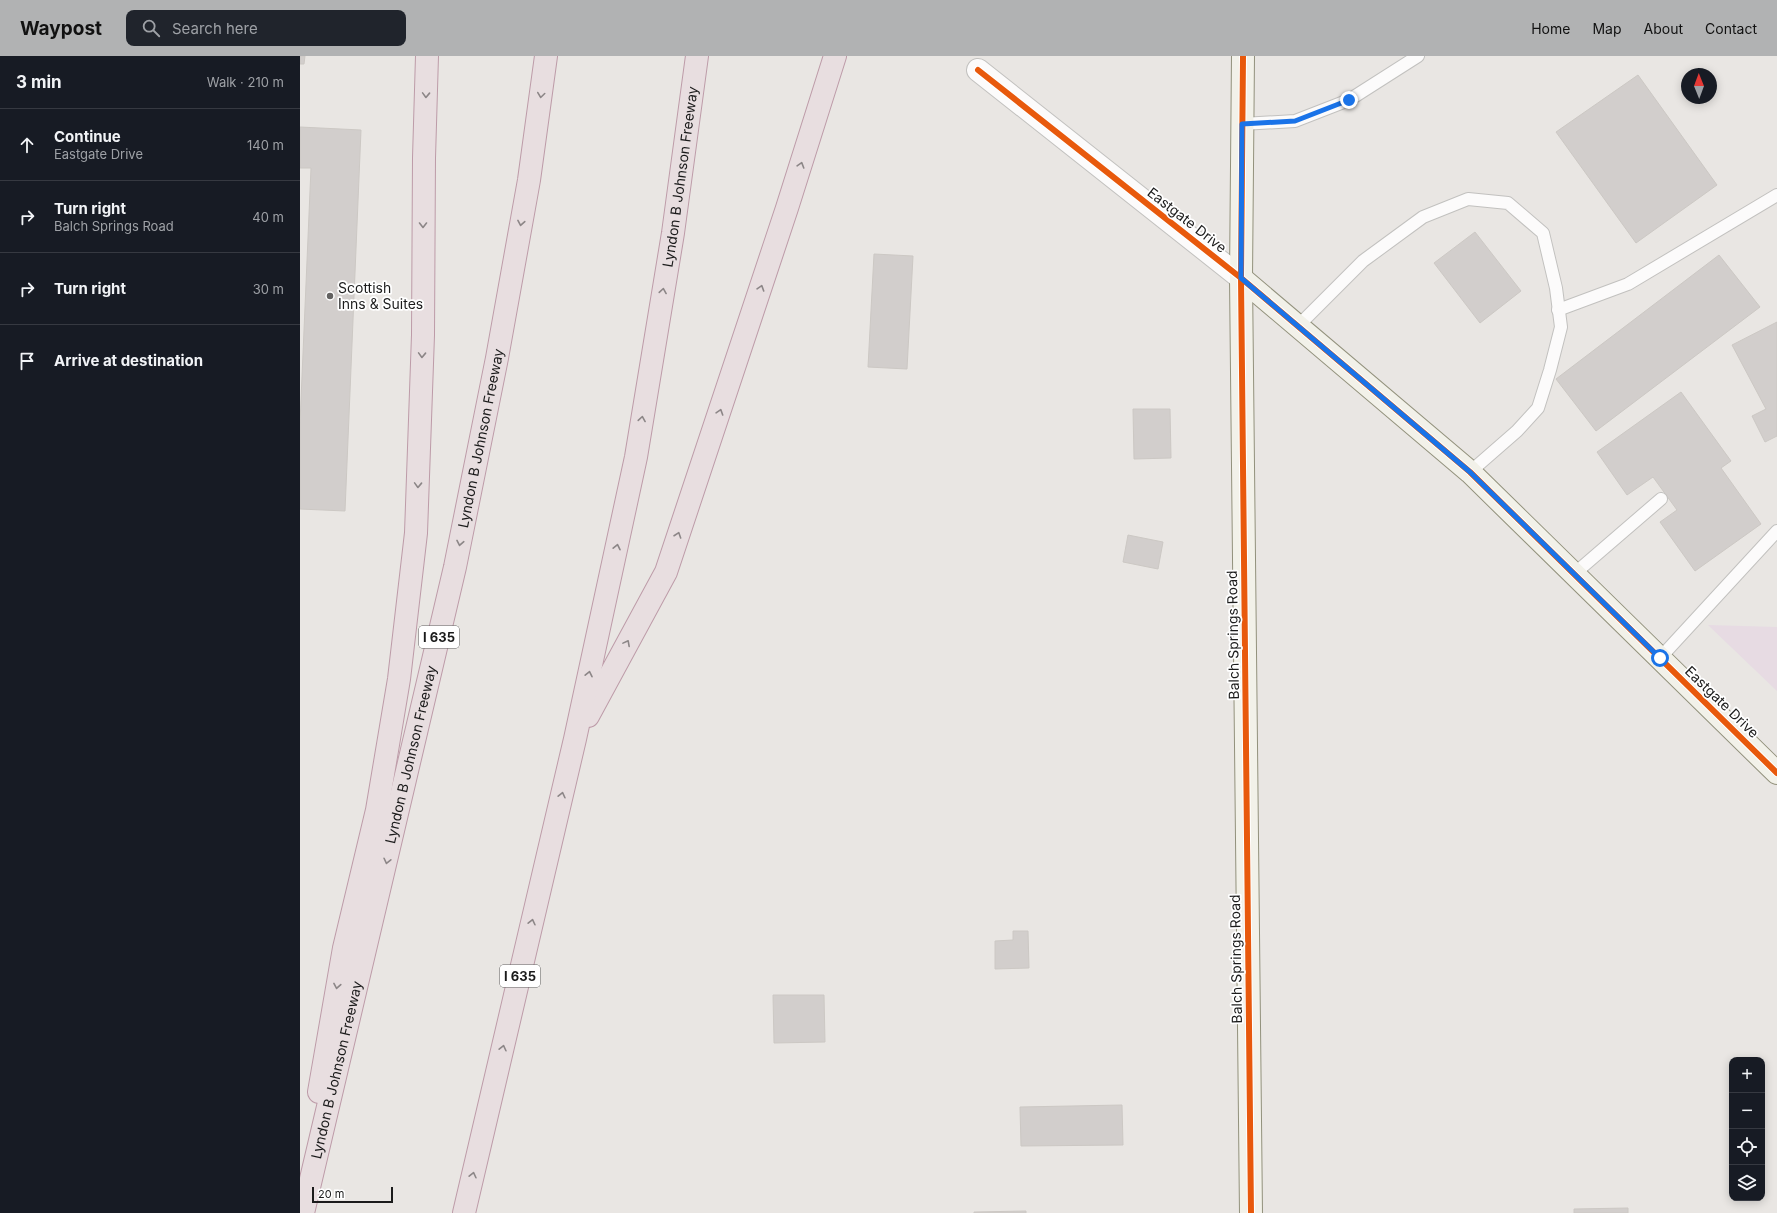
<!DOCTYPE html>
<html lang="en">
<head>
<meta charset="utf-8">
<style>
  :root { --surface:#171b24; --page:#20242c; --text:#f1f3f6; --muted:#9ea1a6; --line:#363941; --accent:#b1b2b3 }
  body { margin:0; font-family:Inter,sans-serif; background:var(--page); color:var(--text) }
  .controls { position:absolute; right:12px; bottom:12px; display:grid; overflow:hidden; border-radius:8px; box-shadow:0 2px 10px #0003 }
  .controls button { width:36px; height:36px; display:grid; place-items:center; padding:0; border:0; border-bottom:1px solid var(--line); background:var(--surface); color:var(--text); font:20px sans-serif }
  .compass { position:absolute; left:1381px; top:12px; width:36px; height:36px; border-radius:50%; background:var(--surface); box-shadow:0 2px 10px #0003; rotate:359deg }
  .scale { position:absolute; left:12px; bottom:10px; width:81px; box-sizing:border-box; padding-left:4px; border:2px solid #1b1b1b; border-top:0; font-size:11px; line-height:14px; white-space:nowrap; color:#1b1b1b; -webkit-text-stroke:3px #fff; paint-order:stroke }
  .stop { position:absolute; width:12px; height:12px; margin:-9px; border:3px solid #1a73e8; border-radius:50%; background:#fff }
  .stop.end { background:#1a73e8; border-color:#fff; box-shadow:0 1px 4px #0008 }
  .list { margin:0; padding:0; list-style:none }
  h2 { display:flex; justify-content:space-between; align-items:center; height:52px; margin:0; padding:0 16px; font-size:17px }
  h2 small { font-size:13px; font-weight:400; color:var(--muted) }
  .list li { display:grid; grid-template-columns:26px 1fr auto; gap:12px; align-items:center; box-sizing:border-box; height:72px; padding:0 16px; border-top:1px solid var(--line) }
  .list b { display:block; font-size:15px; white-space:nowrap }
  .list p { margin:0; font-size:13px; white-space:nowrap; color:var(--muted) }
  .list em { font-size:13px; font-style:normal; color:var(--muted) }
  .icon { flex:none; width:22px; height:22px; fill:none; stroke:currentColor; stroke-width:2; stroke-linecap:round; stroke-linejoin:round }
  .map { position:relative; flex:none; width:1477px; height:1157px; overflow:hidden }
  header { display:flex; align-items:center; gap:24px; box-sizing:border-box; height:56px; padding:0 20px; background:var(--accent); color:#111 }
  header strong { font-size:19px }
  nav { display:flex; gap:22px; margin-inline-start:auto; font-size:14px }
  .search { width:280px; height:36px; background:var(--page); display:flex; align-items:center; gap:10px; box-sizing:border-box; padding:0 14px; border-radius:8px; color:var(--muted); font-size:15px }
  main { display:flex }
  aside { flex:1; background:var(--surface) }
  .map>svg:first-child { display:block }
</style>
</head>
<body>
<header>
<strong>Waypost</strong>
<div class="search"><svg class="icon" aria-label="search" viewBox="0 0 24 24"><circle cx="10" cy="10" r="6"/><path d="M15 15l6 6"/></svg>Search here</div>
<nav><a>Home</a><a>Map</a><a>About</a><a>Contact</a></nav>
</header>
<main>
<aside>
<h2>3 min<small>Walk · 210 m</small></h2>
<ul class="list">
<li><svg class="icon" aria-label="ahead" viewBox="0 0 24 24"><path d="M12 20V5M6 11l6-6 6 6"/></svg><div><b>Continue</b><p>Eastgate Drive</p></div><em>140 m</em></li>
<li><svg class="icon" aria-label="right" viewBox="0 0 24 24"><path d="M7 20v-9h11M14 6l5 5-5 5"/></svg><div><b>Turn right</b><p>Balch Springs Road</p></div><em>40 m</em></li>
<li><svg class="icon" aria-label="right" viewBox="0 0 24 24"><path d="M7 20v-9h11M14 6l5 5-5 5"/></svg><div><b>Turn right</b></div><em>30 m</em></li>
<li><svg class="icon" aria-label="arrive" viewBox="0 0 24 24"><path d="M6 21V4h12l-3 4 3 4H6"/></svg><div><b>Arrive at destination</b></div></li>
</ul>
</aside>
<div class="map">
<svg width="1477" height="1157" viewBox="0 0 1477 1157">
  <rect width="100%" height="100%" fill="#e9e6e3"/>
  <polygon fill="#e7dbe3" points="1408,569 1477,571 1477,635"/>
  <g fill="#d2cecc" stroke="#ccc8c4">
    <polygon points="0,0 5,0 4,8 0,8"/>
    <polygon points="1338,19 1417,129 1336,187 1256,76"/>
    <polygon points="0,71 61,74 45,455 0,453 0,367 11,112 0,112"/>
    <polygon points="1175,176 1221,235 1180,267 1134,207"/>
    <polygon points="574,198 613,200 607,313 568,311"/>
    <polygon points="1419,199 1460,251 1296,375 1256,323"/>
    <polygon points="1477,266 1477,380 1465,386 1452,360 1466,353 1432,289"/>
    <polygon points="1381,336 1431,405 1421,412 1461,468 1395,515 1360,466 1377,454 1353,421 1327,439 1297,396"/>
    <polygon points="833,353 870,353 871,402 834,403"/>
    <polygon points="828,479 863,486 858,513 823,506"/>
    <polygon points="713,875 728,875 729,912 695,913 695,885 713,884"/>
    <polygon points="473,939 524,939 525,986 474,987"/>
    <polygon points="822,1049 823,1089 721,1090 720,1051"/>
    <polygon points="1328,1152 1328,1157 1274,1157 1274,1153"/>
    <polygon points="726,1155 726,1157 674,1157 674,1156"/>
  </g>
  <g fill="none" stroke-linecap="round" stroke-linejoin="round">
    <g stroke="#c2c1bf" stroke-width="14">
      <g id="lane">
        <polyline points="942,68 995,65 1049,44 1118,0"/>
        <polyline points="1258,254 1328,228 1477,139"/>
        <polyline points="998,270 1063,205 1123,161 1168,143 1208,147 1243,177 1256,232 1261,271 1250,314 1238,352 1217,375 1170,416"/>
        <polyline points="1274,518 1361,443"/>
        <polyline points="1360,602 1477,475"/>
      </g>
    </g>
    <g stroke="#c2c1bf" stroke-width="24">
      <polyline id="street" points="678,14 941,222"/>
    </g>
    <g stroke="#92917c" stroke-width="24">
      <g id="secondary">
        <polyline points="943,0 941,222 951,1157"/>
        <polyline points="941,222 1170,416 1477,717"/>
      </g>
    </g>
    <g stroke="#bd9ba8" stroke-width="24">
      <g id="highway">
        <polyline points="288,660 366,516 487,152 535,0"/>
        <polyline points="19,1036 44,892 77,754 99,623 116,477 123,279 124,102 127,0"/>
        <path id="s1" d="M 3,1157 L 155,511 L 197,302 L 229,124 L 246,0"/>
        <path id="s2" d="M 164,1157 L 275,683 L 336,401 L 373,177 L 397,0"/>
      </g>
    </g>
    <use href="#lane" stroke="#fcfbfb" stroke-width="12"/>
    <use href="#street" stroke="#fcfbfb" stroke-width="22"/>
    <use href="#secondary" stroke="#f2f1e9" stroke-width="22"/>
    <use href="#highway" stroke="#e8dee0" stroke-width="22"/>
    <g stroke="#fff" stroke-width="8">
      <g id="cycleway">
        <polyline points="943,0 941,222 951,1157"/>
        <polyline points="678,14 941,222 1170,416 1477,717"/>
      </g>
    </g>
    <use href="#cycleway" stroke="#e8590c" stroke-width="6"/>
  </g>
  <defs><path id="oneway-chevron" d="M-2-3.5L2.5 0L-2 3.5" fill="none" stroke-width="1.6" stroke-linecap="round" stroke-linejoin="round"/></defs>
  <g stroke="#8c8687">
    <use href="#oneway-chevron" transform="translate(126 39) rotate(92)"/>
    <use href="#oneway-chevron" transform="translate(241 39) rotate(98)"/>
    <use href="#oneway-chevron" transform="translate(501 109) rotate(-73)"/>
    <use href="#oneway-chevron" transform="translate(221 167) rotate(100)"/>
    <use href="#oneway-chevron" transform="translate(123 169) rotate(90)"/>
    <use href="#oneway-chevron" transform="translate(461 232) rotate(-72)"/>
    <use href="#oneway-chevron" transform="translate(363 235) rotate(-81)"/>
    <use href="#oneway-chevron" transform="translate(122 299) rotate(92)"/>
    <use href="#oneway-chevron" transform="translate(420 356) rotate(-72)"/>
    <use href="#oneway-chevron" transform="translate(342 363) rotate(-81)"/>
    <use href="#oneway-chevron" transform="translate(118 429) rotate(92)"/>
    <use href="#oneway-chevron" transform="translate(378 479) rotate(-71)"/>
    <use href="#oneway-chevron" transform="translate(160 487) rotate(101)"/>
    <use href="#oneway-chevron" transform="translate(317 491) rotate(-78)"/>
    <use href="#oneway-chevron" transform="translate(327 587) rotate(-62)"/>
    <use href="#oneway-chevron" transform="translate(289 618) rotate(-78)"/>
    <use href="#oneway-chevron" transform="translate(262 739) rotate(-77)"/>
    <use href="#oneway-chevron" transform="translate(87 805) rotate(103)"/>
    <use href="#oneway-chevron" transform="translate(232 866) rotate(-77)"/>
    <use href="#oneway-chevron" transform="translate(37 930) rotate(100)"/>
    <use href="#oneway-chevron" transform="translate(203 992) rotate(-77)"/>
    <use href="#oneway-chevron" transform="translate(173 1119) rotate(-77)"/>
  </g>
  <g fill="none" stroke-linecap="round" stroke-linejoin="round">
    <polyline stroke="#1a73e8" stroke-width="5" points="1049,44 995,65 942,68 941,222 1170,416 1360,602"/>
  </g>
  <circle fill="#636261" stroke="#fff" stroke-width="1.5" cx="30" cy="240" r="4"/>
  <g text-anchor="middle" stroke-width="3.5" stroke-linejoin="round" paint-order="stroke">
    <g fill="#fff" stroke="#5f5f5f" stroke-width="1">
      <rect x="119" y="570" width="40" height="22" rx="3"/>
      <rect x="200" y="909" width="40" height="22" rx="3"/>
    </g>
    <g font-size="13" font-weight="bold" fill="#1b1b1b">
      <text x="139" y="586">I 635</text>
      <text x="220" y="925">I 635</text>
    </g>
    <g font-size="14" fill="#1b1b1b" stroke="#fff">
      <text dy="5" stroke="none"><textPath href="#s2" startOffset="1059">Lyndon B Johnson Freeway</textPath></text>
      <text transform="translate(887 164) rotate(38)" y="5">Eastgate Drive</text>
      <text dy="5" stroke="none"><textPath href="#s1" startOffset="795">Lyndon B Johnson Freeway</textPath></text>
      <text transform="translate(933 579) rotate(-91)" y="5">Balch Springs Road</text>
      <text transform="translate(1422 646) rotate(44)" y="5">Eastgate Drive</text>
      <text dy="5" stroke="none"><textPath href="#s1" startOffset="471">Lyndon B Johnson Freeway</textPath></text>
      <text transform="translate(936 903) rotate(-91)" y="5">Balch Springs Road</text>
      <text dy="5" stroke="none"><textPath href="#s1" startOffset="147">Lyndon B Johnson Freeway</textPath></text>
    </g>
    <g font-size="14" fill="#1b1b1b" stroke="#fff" text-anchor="start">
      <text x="38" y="237">Scottish<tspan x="38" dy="16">Inns &amp; Suites</tspan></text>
    </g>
  </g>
</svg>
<div class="controls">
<button>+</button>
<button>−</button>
<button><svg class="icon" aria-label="locate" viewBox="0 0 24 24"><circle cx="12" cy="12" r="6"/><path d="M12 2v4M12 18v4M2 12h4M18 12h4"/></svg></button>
<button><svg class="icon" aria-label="layers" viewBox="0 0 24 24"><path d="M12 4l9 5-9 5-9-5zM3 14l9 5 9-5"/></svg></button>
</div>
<svg class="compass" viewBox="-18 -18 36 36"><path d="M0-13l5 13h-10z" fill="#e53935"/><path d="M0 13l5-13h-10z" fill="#9ea1a6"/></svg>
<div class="scale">20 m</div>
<div class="stop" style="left:1360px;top:602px"></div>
<div class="stop end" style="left:1049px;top:44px"></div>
</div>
</main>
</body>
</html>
